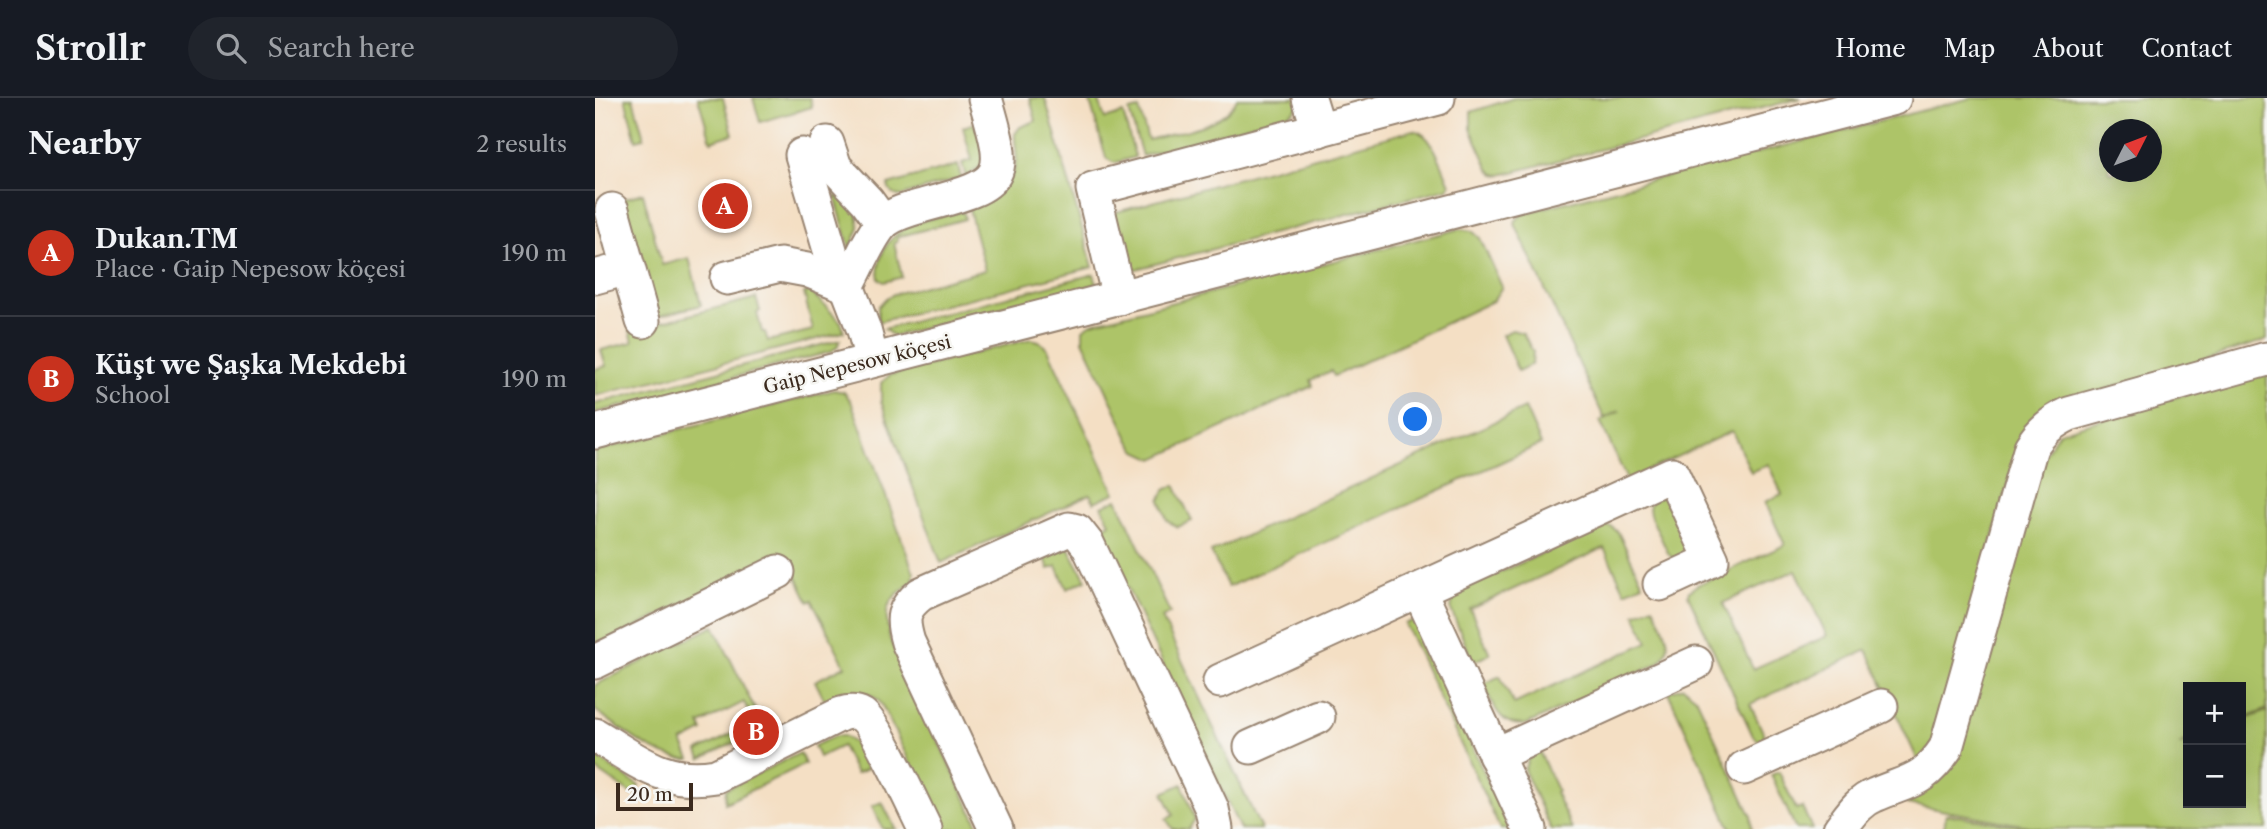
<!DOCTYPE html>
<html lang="en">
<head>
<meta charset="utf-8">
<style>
  :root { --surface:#171b24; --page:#20242c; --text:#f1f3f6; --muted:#9ea1a6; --line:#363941; --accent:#c8321e }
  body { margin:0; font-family:"Libre Caslon Text",serif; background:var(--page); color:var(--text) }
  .controls { position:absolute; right:21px; bottom:21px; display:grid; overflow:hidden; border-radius:0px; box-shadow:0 7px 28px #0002 }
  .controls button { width:63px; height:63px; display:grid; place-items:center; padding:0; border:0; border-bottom:2px solid var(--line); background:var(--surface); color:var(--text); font:35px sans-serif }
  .compass { position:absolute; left:1504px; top:21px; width:63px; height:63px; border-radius:50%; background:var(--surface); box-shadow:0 7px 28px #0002; rotate:48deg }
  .scale { position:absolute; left:21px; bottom:18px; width:77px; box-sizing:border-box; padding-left:7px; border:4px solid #3b2a1e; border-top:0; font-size:19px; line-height:24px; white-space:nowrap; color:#3b2a1e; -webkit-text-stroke:5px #f6f6f2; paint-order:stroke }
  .you { position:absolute; left:821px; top:322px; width:24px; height:24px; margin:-18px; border:5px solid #fff; border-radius:50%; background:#1a73e8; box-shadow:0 0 0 10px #1a73e833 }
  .badge { display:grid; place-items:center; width:46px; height:46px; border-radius:50%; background:var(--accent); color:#fff; font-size:23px; font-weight:700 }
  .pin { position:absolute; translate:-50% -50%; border:4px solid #fff; box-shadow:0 2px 7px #0006 }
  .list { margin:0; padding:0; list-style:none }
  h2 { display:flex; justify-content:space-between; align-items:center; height:91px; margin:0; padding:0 28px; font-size:30px }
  h2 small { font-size:23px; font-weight:400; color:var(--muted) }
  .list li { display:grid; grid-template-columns:46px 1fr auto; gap:21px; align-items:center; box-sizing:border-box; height:126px; padding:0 28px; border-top:2px solid var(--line) }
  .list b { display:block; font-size:26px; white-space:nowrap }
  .list p { margin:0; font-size:23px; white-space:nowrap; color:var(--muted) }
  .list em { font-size:23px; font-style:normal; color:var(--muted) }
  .icon { flex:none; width:38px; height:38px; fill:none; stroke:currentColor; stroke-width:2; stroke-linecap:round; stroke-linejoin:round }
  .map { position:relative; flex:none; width:1672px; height:731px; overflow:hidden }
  header { display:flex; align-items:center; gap:42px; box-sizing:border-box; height:98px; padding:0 35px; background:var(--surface); border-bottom:2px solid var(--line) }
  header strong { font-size:33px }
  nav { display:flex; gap:38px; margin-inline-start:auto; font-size:24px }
  .search { width:490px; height:63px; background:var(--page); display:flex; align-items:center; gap:18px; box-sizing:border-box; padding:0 24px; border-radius:38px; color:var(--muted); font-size:26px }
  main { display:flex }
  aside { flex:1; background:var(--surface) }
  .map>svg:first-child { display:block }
</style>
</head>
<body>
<header>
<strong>Strollr</strong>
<div class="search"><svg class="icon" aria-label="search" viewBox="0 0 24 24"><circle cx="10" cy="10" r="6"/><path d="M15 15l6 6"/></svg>Search here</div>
<nav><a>Home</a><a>Map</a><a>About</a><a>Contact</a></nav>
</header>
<main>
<aside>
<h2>Nearby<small>2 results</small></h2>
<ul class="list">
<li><span class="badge">A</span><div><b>Dukan.TM</b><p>Place · Gaip Nepesow köçesi</p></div><em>190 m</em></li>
<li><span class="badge">B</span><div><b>Küşt we Şaşka Mekdebi</b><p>School</p></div><em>190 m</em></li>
</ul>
</aside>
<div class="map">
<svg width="1672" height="731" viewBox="0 0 1672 731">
  <rect width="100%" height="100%" fill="#f6f6f2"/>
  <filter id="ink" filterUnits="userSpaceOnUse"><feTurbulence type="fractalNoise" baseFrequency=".0143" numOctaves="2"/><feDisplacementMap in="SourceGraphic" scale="14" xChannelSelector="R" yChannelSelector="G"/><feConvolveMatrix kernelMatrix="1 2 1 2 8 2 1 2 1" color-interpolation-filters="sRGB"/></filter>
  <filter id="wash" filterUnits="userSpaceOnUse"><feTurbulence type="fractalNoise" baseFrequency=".00686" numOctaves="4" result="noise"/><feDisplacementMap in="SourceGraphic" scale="28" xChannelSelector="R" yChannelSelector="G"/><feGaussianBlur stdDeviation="1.57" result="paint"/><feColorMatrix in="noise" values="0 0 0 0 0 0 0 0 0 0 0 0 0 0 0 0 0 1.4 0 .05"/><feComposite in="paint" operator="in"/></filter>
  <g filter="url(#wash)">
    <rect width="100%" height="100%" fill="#f4dfc4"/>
    <g fill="#adc468" stroke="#747743" stroke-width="2" fill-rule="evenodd">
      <polygon points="30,0 38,0 49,40 41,42"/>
      <polygon points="103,0 128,0 138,36 116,43"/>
      <polygon points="158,0 215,0 217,9 165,24"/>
      <path d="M 435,0 L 450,0 L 498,169 L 283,224 L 283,209 L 291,200 L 299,196 L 390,172 L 374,111 C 393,99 417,89 421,64 C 423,55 419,45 420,36 L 425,29 L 441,23 Z"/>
      <polygon points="494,0 503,0 510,21 528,15 540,59 519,65 511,60"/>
      <path d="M 642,0 L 704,0 C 704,9 700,12 693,16 L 547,58 L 534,13 L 544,11 L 553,42 C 581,34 630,29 642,0 Z"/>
      <polygon points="919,0 1206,0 906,77 900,76 894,71 876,31 876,14"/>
      <path d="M 1376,0 L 1672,0 L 1672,242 L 1467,305 C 1449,312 1438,318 1428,334 L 1342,642 L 1325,667 L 1272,552 L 1155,606 L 1171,641 L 1163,642 L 1158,638 L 1093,497 L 1094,493 L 1102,487 L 1190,447 L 1170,404 L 1187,396 L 1173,366 L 1156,374 L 1137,333 L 1032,382 L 1005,323 L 1025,313 L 1009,320 L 920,126 L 921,122 L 929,115 ZM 1514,32 L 1556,32 L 1556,74 L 1514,74 ZM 1201,472 L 1232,538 L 1158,571 L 1128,505 Z"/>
      <polygon points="380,25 390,58 389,66 371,79 367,65 377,62 368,29"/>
      <path d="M 818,32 C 838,35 847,69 855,86 L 853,90 L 533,173 L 518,115 Z"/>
      <path d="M 363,67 L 366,80 L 306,98 C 299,98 294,94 293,87 Z"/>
      <polygon points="48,95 67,167 94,160 106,207 56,220 25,102"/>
      <polygon points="240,98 246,100 262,113 264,130 255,151"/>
      <path d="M 368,113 L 370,121 L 302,139 L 303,143 L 299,145 L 307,179 L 289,184 L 284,181 C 282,171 285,163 288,154 C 302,123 339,120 368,113 Z"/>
      <polygon points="864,131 877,133 885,140 907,189 898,203 739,278 736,273 716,282 718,288 559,361 542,353 535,343 488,242 488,231 497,225"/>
      <polygon points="499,176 502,186 298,238 289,231"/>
      <polygon points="215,193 246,224 249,234 0,298 0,271 11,268 6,252 38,244 35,232 161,200 165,213 162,215 167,234 170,234 173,243 218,232 209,195"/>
      <polygon points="917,232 928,235 938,254 937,266 923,273 907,237"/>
      <polygon points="436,241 444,243 453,251 520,395 499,404 495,396 346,465 286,303 286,285 295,277"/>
      <polygon points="245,242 242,249 235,254 0,315 0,306"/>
      <polygon points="1672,272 1672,611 1646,622 1646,589 1593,589 1593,643 1584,647 1593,644 1593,705 1646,705 1646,623 1672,613 1672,731 1450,731 1312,706 1313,699 1320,697 1447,361 1464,334"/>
      <path d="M 239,292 L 249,294 L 256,303 L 319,475 L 318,484 C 291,503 288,508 295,541 L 385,731 L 347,731 L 287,607 C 272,585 251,598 232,607 L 220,583 L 250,568 L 217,502 L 214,504 L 191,457 L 0,549 L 0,353 Z"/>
      <polygon points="930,310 946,346 633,489 616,454"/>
      <polygon points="580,387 597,423 582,429 572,422 565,402 570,392"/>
      <polygon points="1068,398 1075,400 1097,444 1096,457 1084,463 1077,460 1073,455 1055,417 1054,410 1056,403"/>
      <polygon points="522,401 575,515 567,520 666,731 645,731 505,431 515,425 507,408"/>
      <path d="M 1009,428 L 1016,429 L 1023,434 L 1048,486 L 1030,494 L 1009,450 L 875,511 L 895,556 L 878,564 L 856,512 C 857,501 860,496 870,490 Z"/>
      <polygon points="473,449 491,482 472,491 462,468 454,471 450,460 453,453"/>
      <path d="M 1058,508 C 1067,527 1084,550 1062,566 L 932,626 C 905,631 898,606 888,586 L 905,578 L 919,606 L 1053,544 L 1040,516 Z"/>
      <polygon points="819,522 915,731 905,731 810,526"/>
      <path d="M 119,528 L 169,630 L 163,633 L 149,604 L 105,626 L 108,633 L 87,644 L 95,661 C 65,664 24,629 0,612 L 0,587 Z"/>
      <polygon points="1088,589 1101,599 1156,717 1157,731 1136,731 1073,594"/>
      <polygon points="153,628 157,636 106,661 103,653"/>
      <polygon points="240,638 249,638 259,645 272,671 261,676 247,648 224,659 219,648"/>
      <polygon points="944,653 962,692 960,694 977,731 956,731 929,672 934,659"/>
      <polygon points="205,655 210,666 130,705 131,691"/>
      <polygon points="0,658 44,688 38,697 0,671"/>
      <polygon points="1184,674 1201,711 1207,709 1217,731 1201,731 1176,677"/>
      <polygon points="587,686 600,721 594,731 578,731 571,721 579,717 568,695"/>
      <polygon points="287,704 300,730 301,731 288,731 277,708"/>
      <polygon points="1351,716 1441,731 1346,731 1349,730"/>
    </g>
  </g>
  <g filter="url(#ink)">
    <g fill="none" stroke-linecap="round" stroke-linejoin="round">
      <g stroke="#988471" stroke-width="37">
        <g id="minor">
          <polyline points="714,0 724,32"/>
          <polyline points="232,45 240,69 272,103 288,125"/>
          <polyline points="207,57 237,159 252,188 269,232 277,262"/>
          <polyline points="17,112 48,223"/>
          <polyline points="0,179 33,170"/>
          <path d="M 132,180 L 185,167 L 212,172 L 252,188 C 262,171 276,135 290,123 C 302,114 316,111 330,107 C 412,85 414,81 390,0"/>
          <polyline points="524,200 498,91 843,0"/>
          <polyline points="0,334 1299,0"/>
          <polyline points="824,492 935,731"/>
          <polyline points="0,564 183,474"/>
          <polyline points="625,583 1077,376 1117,462 1065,486"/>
          <path d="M 0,637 C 42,662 68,687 121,678 L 246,616 C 253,614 260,613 267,617 C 281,626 320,711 330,731"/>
          <polyline points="656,649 723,619"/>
          <polyline points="900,657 1101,565"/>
          <polyline points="1149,670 1286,608"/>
          <path d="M 401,731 L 313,544 C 306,520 307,511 326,496 L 474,431 L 482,433 L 493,447 L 617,711 L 621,731"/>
          <path d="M 1245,731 C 1255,718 1264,703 1280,697 C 1314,682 1328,685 1351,650 L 1436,349 C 1446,333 1457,324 1474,316 L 1672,261"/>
        </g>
      </g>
      <use href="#minor" stroke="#fff" stroke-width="33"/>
    </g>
  </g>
  <g text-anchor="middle" stroke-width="5" stroke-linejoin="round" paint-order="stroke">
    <g font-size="19" fill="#3b2a1e" stroke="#f6f6f2">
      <text transform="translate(262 266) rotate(-14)" y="7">Gaip Nepesow köçesi</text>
    </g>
  </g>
</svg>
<div class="controls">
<button>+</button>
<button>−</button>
</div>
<svg class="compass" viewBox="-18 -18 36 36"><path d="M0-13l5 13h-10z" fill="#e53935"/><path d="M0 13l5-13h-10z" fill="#9ea1a6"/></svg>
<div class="scale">20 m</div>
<div class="you"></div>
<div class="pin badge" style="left:130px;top:108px">A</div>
<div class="pin badge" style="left:161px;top:634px">B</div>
</div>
</main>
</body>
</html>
